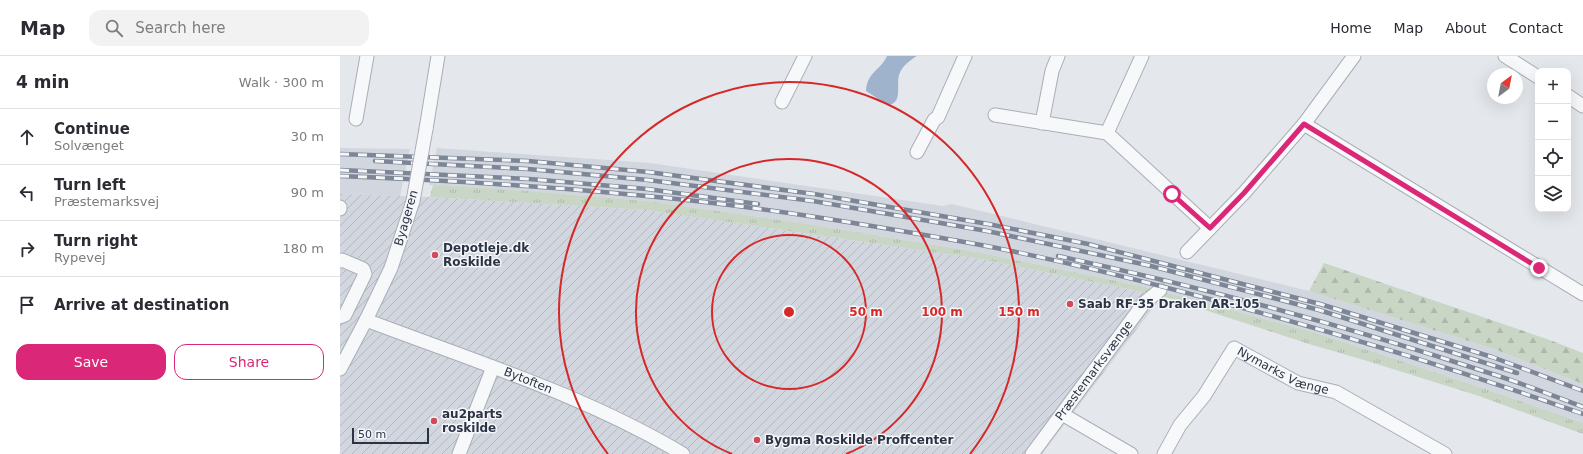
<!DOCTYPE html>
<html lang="en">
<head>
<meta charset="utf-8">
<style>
  :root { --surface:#fff; --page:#f2f2f3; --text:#2b2b33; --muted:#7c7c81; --line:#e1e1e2; --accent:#db2777 }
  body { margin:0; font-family:"DejaVu Sans",sans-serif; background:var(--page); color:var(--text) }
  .controls { position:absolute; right:12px; top:12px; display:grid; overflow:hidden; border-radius:8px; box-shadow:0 4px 16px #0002 }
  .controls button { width:36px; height:36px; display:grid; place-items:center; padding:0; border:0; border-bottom:1px solid var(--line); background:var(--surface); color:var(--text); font:20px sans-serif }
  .compass { position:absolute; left:1147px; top:12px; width:36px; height:36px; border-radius:50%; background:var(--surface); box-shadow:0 4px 16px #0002; rotate:32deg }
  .scale { position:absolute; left:12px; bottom:10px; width:77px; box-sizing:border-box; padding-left:4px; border:2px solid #2b3445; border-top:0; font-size:11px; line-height:14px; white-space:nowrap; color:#2b3445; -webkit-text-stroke:3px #f4f6f9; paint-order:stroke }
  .stop { position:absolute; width:12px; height:12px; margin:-9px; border:3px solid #db2777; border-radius:50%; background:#fff }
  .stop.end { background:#db2777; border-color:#fff; box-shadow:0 1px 4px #0008 }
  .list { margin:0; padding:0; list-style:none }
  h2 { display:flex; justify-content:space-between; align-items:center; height:52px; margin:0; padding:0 16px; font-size:17px }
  h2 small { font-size:13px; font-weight:400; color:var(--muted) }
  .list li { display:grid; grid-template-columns:26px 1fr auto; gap:12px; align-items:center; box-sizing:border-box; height:56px; padding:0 16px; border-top:1px solid var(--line) }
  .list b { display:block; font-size:15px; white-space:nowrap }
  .list p { margin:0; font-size:13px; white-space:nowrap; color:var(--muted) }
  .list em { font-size:13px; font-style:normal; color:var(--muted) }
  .actions { display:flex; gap:8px; padding:12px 16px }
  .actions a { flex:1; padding:9px 0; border:1px solid var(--accent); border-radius:12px; text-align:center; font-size:14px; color:var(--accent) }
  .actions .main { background:var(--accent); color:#fff }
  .icon { flex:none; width:22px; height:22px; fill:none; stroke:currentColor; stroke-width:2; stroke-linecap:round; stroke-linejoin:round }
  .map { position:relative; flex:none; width:1243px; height:398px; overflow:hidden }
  header { display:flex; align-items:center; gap:24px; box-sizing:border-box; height:56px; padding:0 20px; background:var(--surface); border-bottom:1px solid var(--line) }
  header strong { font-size:19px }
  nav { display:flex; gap:22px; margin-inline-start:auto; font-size:14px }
  .search { width:280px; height:36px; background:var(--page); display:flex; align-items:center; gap:10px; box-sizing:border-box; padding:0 14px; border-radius:12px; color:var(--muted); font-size:15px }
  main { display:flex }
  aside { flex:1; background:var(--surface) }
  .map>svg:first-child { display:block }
</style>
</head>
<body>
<header>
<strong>Map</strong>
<div class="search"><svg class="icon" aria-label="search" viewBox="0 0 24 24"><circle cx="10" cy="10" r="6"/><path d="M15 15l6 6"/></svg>Search here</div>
<nav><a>Home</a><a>Map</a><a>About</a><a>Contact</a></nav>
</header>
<main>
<aside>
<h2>4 min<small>Walk · 300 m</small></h2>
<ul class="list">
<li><svg class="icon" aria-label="ahead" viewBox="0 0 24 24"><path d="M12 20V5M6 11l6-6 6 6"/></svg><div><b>Continue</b><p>Solvænget</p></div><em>30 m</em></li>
<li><svg class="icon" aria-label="left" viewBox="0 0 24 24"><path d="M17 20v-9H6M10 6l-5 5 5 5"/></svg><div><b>Turn left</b><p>Præstemarksvej</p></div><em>90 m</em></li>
<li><svg class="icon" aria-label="right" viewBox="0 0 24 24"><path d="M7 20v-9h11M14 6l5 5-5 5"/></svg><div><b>Turn right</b><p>Rypevej</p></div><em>180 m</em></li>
<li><svg class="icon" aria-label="arrive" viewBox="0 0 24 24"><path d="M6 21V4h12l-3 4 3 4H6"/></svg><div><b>Arrive at destination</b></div></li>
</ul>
<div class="actions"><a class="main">Save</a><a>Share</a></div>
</aside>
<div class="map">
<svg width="1243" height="398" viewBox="0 0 1243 398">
  <defs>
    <pattern id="industrial-furrows" width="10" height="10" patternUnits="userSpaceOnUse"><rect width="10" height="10" fill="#d2d6de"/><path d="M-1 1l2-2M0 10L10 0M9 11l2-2" fill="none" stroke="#b4b8c0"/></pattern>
    <pattern id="grass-tufts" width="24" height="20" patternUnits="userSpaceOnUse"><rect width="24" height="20" fill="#c9d6c5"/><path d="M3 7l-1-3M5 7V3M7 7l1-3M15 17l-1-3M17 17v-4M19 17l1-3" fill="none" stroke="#adb8ab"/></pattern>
    <pattern id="forest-firs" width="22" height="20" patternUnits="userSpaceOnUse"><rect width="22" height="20" fill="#c9d6c5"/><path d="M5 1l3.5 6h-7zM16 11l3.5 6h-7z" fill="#adb8ab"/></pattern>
  </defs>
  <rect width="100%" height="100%" fill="#e4e7ec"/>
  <g fill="#d2d6de">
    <polygon points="0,92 70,93 60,140 0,138"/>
    <polygon points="97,92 310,107 603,150 612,148 969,235 1154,293 1243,328 1243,367 1143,332 973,276 801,230 642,197 469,168 307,145 188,135 89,129"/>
  </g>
  <polygon fill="url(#industrial-furrows)" points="0,138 90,141 306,154 641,203 822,240 702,398 0,398"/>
  <polygon fill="url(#grass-tufts)" points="93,129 188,135 307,145 469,168 642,197 801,230 973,276 1143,332 1243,367 1243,378 1139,340 1024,304 969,288 822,240 641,203 306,154 90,141"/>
  <polygon fill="url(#forest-firs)" points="984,207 1207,283 1243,297 1243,328 1154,293 969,235"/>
  <path fill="#9fb4cc" d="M 547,0 L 577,0 C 570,4 562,10 559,19 C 556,30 563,47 548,49 L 526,35 C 527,16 540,15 547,0 Z"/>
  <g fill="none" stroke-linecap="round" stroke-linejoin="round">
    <g stroke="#a9aeb7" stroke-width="15">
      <g id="minor">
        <polyline points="1165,0 1198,21"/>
        <polyline points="1228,40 1243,50"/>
        <polyline points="442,46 465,0"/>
        <polyline points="655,59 767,77 870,172"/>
        <polyline points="16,63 27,0"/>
        <polyline points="702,67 712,15 718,0"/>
        <polyline points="964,68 1243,238"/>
        <polyline points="86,73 98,0"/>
        <polyline points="767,77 802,0"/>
        <polyline points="577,96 594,64 598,61 625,0"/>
        <polyline points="0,153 0,151"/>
        <polyline points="847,196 904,137 964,68 1014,0"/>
        <polyline points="0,205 2,204 23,213 25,218 5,259 0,261"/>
        <path id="s1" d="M 26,264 C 134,305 244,339 343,398"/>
        <polyline points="0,313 26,264 51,212 73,145"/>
        <polyline points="722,358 791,398"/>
        <polyline points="119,398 153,311"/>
        <path id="s2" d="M 692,398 L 804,247 L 820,234"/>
        <path id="s3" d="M 824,398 L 840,369 L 864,340 L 894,292 L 958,327 L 996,336 L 1105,398"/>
      </g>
    </g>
    <use href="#minor" stroke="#f7f8fa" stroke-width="13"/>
    <g stroke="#7d8696" stroke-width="4.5">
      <g id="rail">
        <polyline points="0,98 188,105 308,116 474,138 648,168 748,188 980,248 1152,301 1243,335"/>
        <polyline points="35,105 188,113 308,124 473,145 647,175 807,209 979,254 1177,317"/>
        <polyline points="0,114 189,123 307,133 418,148"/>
        <path d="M 0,120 C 102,124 204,130 306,140 C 418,150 530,169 641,189 C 720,204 799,224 877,245 C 1001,278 1122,315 1243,358"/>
        <path d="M 718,200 C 862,231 1006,270 1146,316 C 1179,326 1211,339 1243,351"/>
      </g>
    </g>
    <use href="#rail" stroke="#f4f6f9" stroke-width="3" stroke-dasharray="9" stroke-linecap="butt"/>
    <g stroke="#a9aeb7" stroke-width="15" stroke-linecap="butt">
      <polyline id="minor-bridge" points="73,145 86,73"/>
    </g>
    <use href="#minor-bridge" stroke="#f7f8fa" stroke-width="13"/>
  </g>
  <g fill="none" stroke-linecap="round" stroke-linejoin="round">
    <polyline stroke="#db2777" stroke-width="5" points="832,138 870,172 904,137 964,68 1199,212"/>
  </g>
  <g fill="none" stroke="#d62828" stroke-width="2">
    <circle cx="449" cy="256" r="77"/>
    <path d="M392 398A153 153 0 1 1 506 398"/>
    <path d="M268 398A230 230 0 1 1 630 398"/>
  </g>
  <g fill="#d1495b" stroke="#f4f6f9" stroke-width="1.5">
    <circle cx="95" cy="199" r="4"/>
    <circle cx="730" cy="248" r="4"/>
    <circle cx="94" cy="365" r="4"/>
    <circle cx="417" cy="384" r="4"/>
  </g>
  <g text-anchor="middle" stroke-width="3" stroke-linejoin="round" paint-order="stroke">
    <g font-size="12" fill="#2b3445" stroke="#f4f6f9">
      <text transform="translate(66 162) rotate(-74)" y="4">Byageren</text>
      <text dy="4" stroke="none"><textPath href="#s3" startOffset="182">Nymarks Vænge</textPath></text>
      <text dy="4" stroke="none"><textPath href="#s2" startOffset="104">Præstemarksvænge</textPath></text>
      <text dy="4" stroke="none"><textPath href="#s1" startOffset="173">Bytoften</textPath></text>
    </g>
    <g font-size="12" font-weight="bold" fill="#2b3445" stroke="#f4f6f9" text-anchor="start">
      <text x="103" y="196">Depotleje.dk<tspan x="103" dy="14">Roskilde</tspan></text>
      <text x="738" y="252">Saab RF-35 Draken AR-105</text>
      <text x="102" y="362">au2parts<tspan x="102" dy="14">roskilde</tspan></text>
      <text x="425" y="388">Bygma Roskilde Proffcenter</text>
    </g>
  </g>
  <circle cx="449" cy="256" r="6" fill="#d62828" stroke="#f4f6f9" stroke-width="2"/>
  <g font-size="12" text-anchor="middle" font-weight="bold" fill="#d62828" stroke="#f4f6f9" stroke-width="3" stroke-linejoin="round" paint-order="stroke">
    <text x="526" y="260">50 m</text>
    <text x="602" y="260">100 m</text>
    <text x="679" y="260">150 m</text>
  </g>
</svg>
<div class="controls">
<button>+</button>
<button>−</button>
<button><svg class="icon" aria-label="locate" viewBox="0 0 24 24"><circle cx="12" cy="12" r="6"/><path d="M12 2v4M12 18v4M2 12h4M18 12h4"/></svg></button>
<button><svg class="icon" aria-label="layers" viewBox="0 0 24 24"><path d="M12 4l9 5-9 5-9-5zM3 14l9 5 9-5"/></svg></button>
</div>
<svg class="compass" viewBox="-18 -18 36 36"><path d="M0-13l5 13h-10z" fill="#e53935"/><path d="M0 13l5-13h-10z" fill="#7c7c81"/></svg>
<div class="scale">50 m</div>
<div class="stop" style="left:832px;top:138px"></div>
<div class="stop end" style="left:1199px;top:212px"></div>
</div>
</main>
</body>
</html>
